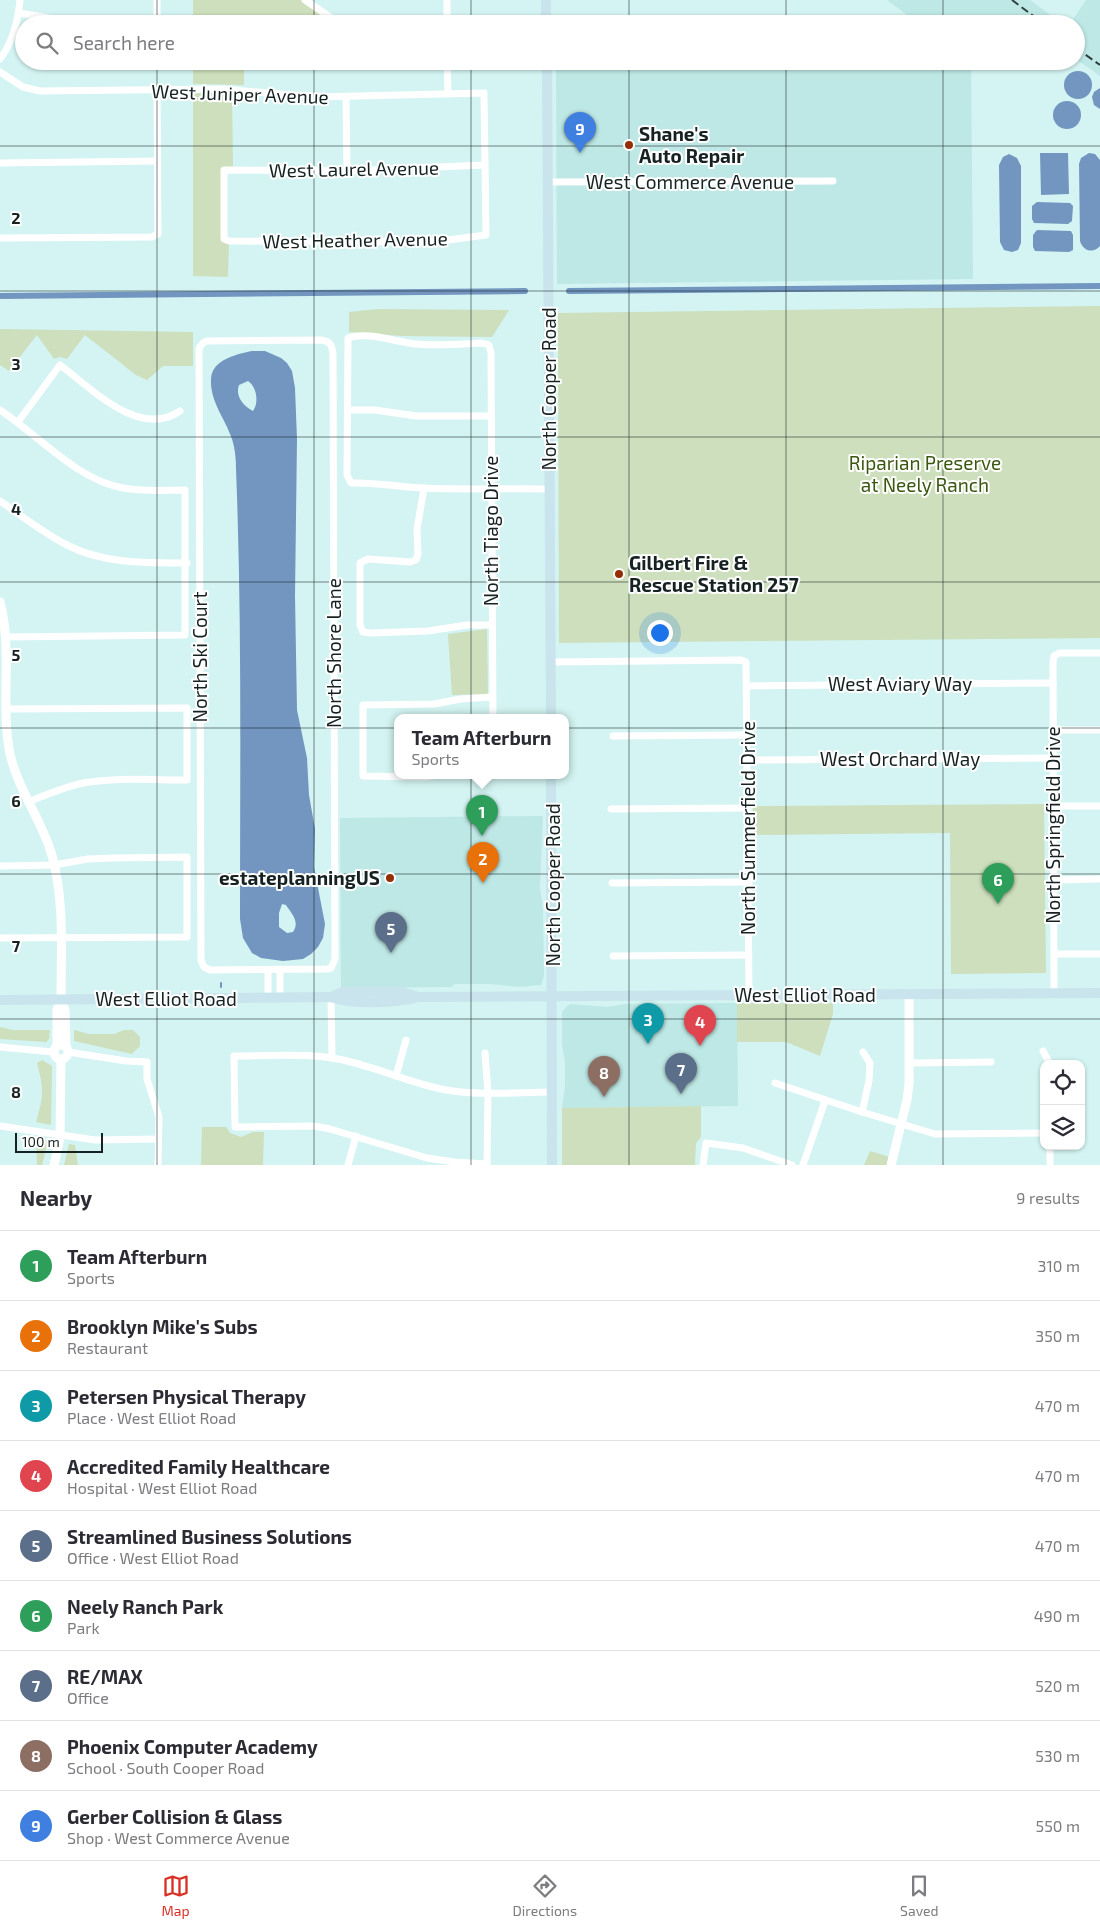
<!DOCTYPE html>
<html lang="en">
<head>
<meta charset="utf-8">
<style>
  :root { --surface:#fff; --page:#f2f2f3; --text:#2b2b33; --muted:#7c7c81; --line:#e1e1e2; --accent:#d93025 }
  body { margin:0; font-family:"Exo 2",sans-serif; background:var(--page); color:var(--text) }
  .controls { position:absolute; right:15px; bottom:15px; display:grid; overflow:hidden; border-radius:10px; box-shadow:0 1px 4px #0004 }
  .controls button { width:45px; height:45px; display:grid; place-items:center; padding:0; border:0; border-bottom:1px solid var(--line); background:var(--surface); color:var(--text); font:25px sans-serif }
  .scale { position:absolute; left:15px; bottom:12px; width:88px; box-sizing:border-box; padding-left:5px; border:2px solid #152221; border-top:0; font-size:14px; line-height:18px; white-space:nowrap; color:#152221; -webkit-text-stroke:4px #fff; paint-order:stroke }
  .you { position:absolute; left:659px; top:632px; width:18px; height:18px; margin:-12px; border:4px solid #fff; border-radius:50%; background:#1a73e8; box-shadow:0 0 0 8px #1a73e833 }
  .badge { display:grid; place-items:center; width:32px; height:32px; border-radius:50%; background:var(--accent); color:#fff; font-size:16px; font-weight:700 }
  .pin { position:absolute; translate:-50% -41px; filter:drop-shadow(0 1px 2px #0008) }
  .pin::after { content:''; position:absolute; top:26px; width:18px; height:15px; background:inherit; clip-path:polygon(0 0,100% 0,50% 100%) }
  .popup { position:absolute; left:394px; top:714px; width:175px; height:65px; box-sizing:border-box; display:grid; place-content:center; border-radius:10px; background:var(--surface); filter:drop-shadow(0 1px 4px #0005); font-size:16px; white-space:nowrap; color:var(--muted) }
  .popup b { font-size:19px; color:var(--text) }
  .popup::after { content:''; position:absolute; left:50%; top:100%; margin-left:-10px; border:10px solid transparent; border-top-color:var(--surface) }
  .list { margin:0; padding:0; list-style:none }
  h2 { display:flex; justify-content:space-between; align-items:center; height:65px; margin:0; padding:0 20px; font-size:21px }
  h2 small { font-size:16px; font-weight:400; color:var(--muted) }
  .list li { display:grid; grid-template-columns:32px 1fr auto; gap:15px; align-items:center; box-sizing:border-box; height:70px; padding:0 20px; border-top:1px solid var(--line) }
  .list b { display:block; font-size:19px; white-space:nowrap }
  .list p { margin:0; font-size:16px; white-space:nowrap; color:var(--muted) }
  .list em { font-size:16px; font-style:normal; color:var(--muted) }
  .icon { flex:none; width:28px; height:28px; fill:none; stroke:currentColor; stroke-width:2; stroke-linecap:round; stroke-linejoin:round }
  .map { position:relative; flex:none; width:1100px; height:1165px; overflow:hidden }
  .search { position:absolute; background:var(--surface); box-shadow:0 1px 4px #0004; left:15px; right:15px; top:15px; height:55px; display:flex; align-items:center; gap:12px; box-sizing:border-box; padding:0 18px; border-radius:28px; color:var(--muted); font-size:19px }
  .sheet { height:695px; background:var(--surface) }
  nav { display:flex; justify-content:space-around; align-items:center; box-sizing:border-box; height:70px; border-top:1px solid var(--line); background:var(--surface); font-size:14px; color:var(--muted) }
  nav a { display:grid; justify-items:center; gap:2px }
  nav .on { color:var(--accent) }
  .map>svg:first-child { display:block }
</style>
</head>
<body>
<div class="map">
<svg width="1100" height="1165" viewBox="0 0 1100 1165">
  <rect width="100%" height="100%" fill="#d3f4f2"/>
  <g fill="#bee8e5">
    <polygon points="887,0 1030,0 1063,24 919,24"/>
    <polygon points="1086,0 1100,0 1100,76 1076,59 1076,24 1070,24"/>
    <polygon points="556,61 971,61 973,279 557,284"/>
    <polygon points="543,816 540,887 543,909 544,976 541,985 519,987 489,984 455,984 451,987 341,988 340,818"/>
    <polygon points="737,1003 738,1106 562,1108 565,1086 565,1062 562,1045 562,1012 567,1006 571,1004 607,1007 625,1004"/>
  </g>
  <g fill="#cddfbc">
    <polygon points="193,0 305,0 345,24 193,24"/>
    <polygon points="193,61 244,61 244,85 193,84"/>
    <polygon points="193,93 232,93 233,170 225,170 224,239 229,241 228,277 193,276"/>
    <polygon points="1100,306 1100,638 559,643 558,313"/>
    <polygon points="378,309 509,310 492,337 402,336 349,332 349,312"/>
    <polygon points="0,329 193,332 193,366 163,366 147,380 136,375 85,335 67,359 60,357 54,359 37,335 9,371 0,365"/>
    <polygon points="487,629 488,694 452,695 448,634"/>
    <polygon points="1044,804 1046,973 951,974 950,833 753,835 753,806"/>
    <polygon points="737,1003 833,1003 833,1014 820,1056 786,1042 737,1042"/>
    <polygon points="0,1027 13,1030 50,1030 49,1039 46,1042 0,1039"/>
    <polygon points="74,1030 89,1034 114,1034 124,1030 133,1030 140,1037 140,1046 132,1054 74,1041"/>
    <path d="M 42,1060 L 52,1066 L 51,1125 L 36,1122 C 44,1095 44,1090 37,1063 Z"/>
    <polygon points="701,1106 701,1137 696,1143 695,1165 562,1165 562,1108"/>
    <polygon points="202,1127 226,1127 230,1133 241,1137 253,1132 264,1132 263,1165 201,1165"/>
    <polygon points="36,1140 48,1141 42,1165 37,1165"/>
    <polygon points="69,1144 75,1145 78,1165 64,1165"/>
    <polygon points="870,1151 893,1158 891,1165 864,1165"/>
  </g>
  <g fill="#7296bf" fill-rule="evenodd">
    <circle cx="1078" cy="85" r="14"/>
    <polygon points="1100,88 1100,109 1094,105 1092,97 1094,92"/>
    <circle cx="1067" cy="115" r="14"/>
    <polygon points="1040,153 1068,153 1069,194 1041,195"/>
    <path d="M 1089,153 L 1095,154 L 1100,160 L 1100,246 C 1093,254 1083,251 1080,241 L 1079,164 L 1081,158 Z"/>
    <polygon points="1009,154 1017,158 1021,166 1021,243 1018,250 1012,252 1004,250 1000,242 999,165 1003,157"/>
    <polygon points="1037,202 1070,203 1073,206 1072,221 1068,224 1034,223 1032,219 1032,206"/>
    <polygon points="1037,230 1071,231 1073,235 1073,250 1069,252 1035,251 1033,247 1033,235"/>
    <path d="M 252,351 L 265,351 L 281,358 L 287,363 L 292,371 L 295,388 L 297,439 L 295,596 L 297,710 L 307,758 L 309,795 L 315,829 L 314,867 L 325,924 L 323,938 L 318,947 L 311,954 L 303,959 L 283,961 L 261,958 L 252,953 L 243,938 L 240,919 C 240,769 242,619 236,469 C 236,459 235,448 232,439 C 225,418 210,402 211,379 C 212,359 238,354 252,351 ZM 248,381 C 257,387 259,403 253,411 C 243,406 235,396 239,385 ZM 282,904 L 286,905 C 292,914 300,922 293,932 L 287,933 L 279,927 L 279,913 Z"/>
  </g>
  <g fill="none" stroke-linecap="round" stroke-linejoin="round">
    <polyline stroke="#7296bf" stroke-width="2" points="221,983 221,987"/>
    <g stroke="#7296bf" stroke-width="6">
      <polyline points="569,291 1100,286"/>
      <polyline points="0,296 525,291"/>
    </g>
    <g stroke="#fff" stroke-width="7">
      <polyline points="305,0 330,17 344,24"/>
      <polyline points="447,0 447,24"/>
      <polyline points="19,13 61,20 157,20 157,0"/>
      <path d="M 0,59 C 13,42 18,20 20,0"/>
      <polyline points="447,61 448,93"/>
      <polyline points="0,72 23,87 40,91 222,89 316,97 484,93 486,235 433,242 229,241 224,239 224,170 347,171 484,165"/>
      <polyline points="346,97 347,171"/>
      <polyline points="0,163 157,161"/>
      <polyline points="548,182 833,181"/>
      <polyline points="0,238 152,237 158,234 157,89"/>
      <path d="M 321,340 C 330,341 332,345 333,354 L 335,959 L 331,968 L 327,969 L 210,970 L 204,967 L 201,960 L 199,348 L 204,342 L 207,341 Z"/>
      <path d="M 0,410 C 38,435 77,480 123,488 C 144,492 165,490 185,490 L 185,635 L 6,637"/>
      <polyline points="348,410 375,410 416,416 490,416"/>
      <path d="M 18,422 L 60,365 C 91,388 139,439 180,411"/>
      <polyline points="424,488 417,529 418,554 416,560 410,562 368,559 360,563 360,625 363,632 370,633 428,631 467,625 492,625"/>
      <path d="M 0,501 C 22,516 43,533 67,545 C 103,564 147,563 187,563"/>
      <polyline points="551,662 741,660 746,662 749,995"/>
      <polyline points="747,686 1053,683"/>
      <path d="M 7,709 L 187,708 L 187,780 C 153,780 117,777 83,783 C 64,787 46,795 28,802"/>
      <path d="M 493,717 L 491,353 L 489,345 L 482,343 C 460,344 436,346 415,344 C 396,342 366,331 348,338 L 347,475 L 351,483 C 377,482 398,487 423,488 C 465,490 508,488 550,489"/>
      <polyline points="1053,730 1100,730"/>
      <polyline points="613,736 748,735"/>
      <polyline points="748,760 1053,758"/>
      <polyline points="439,775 425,777 363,776 363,705 434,704 461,699 492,697"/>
      <polyline points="1053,806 1100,806"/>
      <polyline points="611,809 748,808"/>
      <polyline points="0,866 54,865 88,859 114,858 187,857 187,937 0,938"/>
      <polyline points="1054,880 1100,879"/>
      <polyline points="612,883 749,882"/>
      <polyline points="1054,954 1100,954"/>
      <polyline points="613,956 749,955"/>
      <polyline points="280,970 280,998"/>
      <polyline points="1054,993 1053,662 1054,656 1059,653 1100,653"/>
      <polyline points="331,997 332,1058"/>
      <polyline points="268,998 268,970"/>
      <polyline points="0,1047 53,1052"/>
      <polyline points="1043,1051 1050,1064"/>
      <polyline points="68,1052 126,1061 147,1062 147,1079 159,1117 158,1165"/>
      <path d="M 485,1053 L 488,1093 L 487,1164 L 454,1162 L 427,1158 L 330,1129 L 314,1126 L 235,1127 L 234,1056 C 272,1056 314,1052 351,1062 C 383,1070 414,1084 446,1090 C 480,1096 517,1092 552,1092"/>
      <polyline points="910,1063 991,1062"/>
      <polyline points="396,1076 406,1040"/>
      <polyline points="775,1083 862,1112 935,1134 1044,1133"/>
      <polyline points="862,1112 869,1081 870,1063 863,1052"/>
      <polyline points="0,1126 95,1140 158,1139"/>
      <polyline points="1050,1146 1050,1165"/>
      <polyline points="348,1165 356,1136"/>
      <polyline points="703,1165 706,1143 743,1148 792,1165"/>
      <polyline points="803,1165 825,1101"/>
    </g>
    <g stroke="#fff" stroke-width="9">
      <path d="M 0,602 C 13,652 0,704 10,754 C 18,789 40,818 51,852 C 65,899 61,951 61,1000 L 65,1010 L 66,1046"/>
      <circle cx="61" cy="1052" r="7"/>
      <polyline points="57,1045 57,1010 61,1000"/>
      <polyline points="54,1165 60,1138 61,1059"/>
      <polyline points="891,1165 907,1100 909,1084 909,994"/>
    </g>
    <g stroke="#c9e4ec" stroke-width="10">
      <polyline points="546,0 546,24"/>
      <polyline points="547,61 551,717"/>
      <polyline points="551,775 552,1165"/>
      <polyline points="331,997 342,992 403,992 418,997"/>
      <path d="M 0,1000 L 331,997 C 353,1005 397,1003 419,997 L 1100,993"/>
    </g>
    <g stroke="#2f3f3d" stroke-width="2" stroke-dasharray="8 4" stroke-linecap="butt">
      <polyline points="1012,0 1044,24"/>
      <polyline points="1076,48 1100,65"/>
    </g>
  </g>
  <path fill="none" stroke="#152221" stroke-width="1" stroke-opacity="0.55" d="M 157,0 L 157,24M 314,0 L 314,24M 471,0 L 471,24M 629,0 L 629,24M 786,0 L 786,24M 943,0 L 943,24M 157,61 L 157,1165M 314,61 L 314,1165M 471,61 L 471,1165M 629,61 L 629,1165M 786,61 L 786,1165M 943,61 L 943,1165M 0,146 L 1100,146M 0,291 L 1100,291M 0,437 L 1100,437M 0,582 L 1100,582M 0,728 L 1100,728M 0,874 L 1100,874M 0,1019 L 1100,1019"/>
  <g fill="#942e05" stroke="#fff" stroke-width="2">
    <circle cx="629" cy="145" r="5"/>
    <circle cx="619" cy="574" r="5"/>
    <circle cx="390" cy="878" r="5"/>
  </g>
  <g text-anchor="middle" stroke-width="4" stroke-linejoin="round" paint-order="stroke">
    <g font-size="19" fill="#152221" stroke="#fff">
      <text transform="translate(240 94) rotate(2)" y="7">West Juniper Avenue</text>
      <text transform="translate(354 169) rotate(-1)" y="7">West Laurel Avenue</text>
      <text x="690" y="189">West Commerce Avenue</text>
      <text transform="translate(355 240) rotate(-1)" y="7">West Heather Avenue</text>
      <text transform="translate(549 389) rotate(-90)" y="7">North Cooper Road</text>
      <text transform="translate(491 531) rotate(-90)" y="7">North Tiago Drive</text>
      <text transform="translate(334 653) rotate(-90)" y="7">North Shore Lane</text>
      <text transform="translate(200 657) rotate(-90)" y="7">North Ski Court</text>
      <text x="900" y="691">West Aviary Way</text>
      <text x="900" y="766">West Orchard Way</text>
      <text transform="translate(1053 825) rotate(-90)" y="7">North Springfield Drive</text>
      <text transform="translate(748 828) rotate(-90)" y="7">North Summerfield Drive</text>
      <text transform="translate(553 885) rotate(-90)" y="7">North Cooper Road</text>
      <text x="805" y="1002">West Elliot Road</text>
      <text x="166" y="1006">West Elliot Road</text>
    </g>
    <g font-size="19" font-weight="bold" fill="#152221" stroke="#fff" text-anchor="start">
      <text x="639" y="141">Shane's<tspan x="639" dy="22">Auto Repair</tspan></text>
      <text x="629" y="570">Gilbert Fire &amp;<tspan x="629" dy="22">Rescue Station 257</tspan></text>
      <text x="380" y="885" text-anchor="end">estateplanningUS</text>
    </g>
    <g font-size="19" fill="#39570e" stroke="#fff">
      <text x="925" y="470">Riparian Preserve<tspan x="925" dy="22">at Neely Ranch</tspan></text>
    </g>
  </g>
  <g font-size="16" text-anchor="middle" font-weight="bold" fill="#152221" stroke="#fff" stroke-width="4" stroke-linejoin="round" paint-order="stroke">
    <text x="16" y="224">2</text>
    <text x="16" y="370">3</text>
    <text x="16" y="515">4</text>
    <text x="16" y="661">5</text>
    <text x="16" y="807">6</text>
    <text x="16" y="952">7</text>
    <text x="16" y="1098">8</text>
  </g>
</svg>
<div class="controls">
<button><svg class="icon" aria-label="locate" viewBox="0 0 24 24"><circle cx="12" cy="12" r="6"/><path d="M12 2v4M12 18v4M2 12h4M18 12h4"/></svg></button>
<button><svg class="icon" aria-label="layers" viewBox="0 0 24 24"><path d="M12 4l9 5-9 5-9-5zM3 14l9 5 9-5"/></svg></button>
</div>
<div class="scale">100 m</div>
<div class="you"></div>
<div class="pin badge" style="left:482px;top:836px;background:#2e9e5b">1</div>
<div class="popup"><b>Team Afterburn</b>Sports</div>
<div class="pin badge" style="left:483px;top:883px;background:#e8710a">2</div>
<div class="pin badge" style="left:648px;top:1044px;background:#0f9aa8">3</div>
<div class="pin badge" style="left:700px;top:1046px;background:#e0444e">4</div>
<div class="pin badge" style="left:391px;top:953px;background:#5c6f8a">5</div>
<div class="pin badge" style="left:998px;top:904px;background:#2e9e5b">6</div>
<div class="pin badge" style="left:681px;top:1094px;background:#5c6f8a">7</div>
<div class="pin badge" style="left:604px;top:1097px;background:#8d6e63">8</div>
<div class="pin badge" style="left:580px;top:153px;background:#3f7fe0">9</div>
<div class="search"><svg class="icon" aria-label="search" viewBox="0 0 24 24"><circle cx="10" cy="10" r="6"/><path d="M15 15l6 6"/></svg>Search here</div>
</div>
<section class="sheet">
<h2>Nearby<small>9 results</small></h2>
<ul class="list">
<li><span class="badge" style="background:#2e9e5b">1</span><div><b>Team Afterburn</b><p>Sports</p></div><em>310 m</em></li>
<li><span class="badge" style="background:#e8710a">2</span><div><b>Brooklyn Mike's Subs</b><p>Restaurant</p></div><em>350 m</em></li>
<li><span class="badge" style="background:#0f9aa8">3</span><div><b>Petersen Physical Therapy</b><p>Place · West Elliot Road</p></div><em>470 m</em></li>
<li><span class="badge" style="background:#e0444e">4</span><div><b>Accredited Family Healthcare</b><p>Hospital · West Elliot Road</p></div><em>470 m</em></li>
<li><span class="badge" style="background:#5c6f8a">5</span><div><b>Streamlined Business Solutions</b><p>Office · West Elliot Road</p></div><em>470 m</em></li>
<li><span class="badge" style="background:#2e9e5b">6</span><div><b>Neely Ranch Park</b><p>Park</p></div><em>490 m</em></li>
<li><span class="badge" style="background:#5c6f8a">7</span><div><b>RE/MAX</b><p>Office</p></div><em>520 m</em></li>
<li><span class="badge" style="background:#8d6e63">8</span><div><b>Phoenix Computer Academy</b><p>School · South Cooper Road</p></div><em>530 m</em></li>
<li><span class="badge" style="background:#3f7fe0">9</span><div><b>Gerber Collision &amp; Glass</b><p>Shop · West Commerce Avenue</p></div><em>550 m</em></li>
</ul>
</section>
<nav>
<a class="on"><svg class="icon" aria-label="map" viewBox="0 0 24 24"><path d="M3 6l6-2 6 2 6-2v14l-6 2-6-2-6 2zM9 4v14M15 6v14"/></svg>Map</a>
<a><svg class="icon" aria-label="directions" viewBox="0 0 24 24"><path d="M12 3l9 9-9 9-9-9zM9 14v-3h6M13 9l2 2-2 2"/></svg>Directions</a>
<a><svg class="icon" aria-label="saved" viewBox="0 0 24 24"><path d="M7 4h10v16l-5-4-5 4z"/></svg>Saved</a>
</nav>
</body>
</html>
